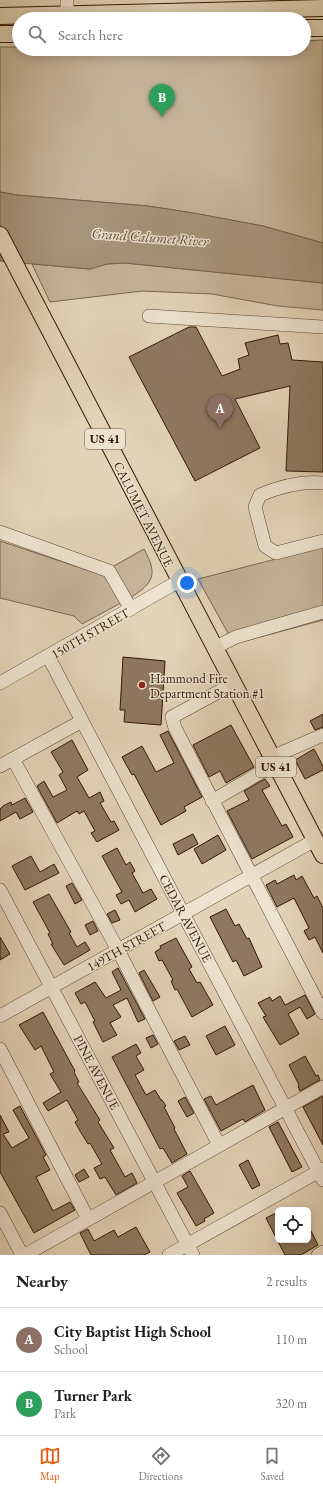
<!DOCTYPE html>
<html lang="en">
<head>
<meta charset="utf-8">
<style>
  :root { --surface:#fff; --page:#f2f2f2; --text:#222; --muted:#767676; --line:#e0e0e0; --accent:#ea580c }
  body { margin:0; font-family:"EB Garamond",serif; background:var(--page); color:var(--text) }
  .controls { position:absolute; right:12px; bottom:12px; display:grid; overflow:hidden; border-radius:6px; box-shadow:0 2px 10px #0003 }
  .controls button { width:36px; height:36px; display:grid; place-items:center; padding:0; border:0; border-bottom:1px solid var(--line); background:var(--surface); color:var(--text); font:20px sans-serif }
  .you { position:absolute; left:187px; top:583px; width:14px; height:14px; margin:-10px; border:3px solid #fff; border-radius:50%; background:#1a73e8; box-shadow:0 0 0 6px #1a73e833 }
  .badge { display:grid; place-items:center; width:26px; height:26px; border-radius:50%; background:var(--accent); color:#fff; font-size:13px; font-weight:700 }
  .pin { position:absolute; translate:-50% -33px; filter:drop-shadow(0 1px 2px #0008) }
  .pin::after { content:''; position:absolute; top:21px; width:14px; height:12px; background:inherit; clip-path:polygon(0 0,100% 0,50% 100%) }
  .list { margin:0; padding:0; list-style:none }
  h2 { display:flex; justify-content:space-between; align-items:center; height:52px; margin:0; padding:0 16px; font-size:17px }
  h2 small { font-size:13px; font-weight:400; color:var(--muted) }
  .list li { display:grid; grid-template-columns:26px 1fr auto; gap:12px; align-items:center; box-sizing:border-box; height:64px; padding:0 16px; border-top:1px solid var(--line) }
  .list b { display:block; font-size:15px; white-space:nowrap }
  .list p { margin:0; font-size:13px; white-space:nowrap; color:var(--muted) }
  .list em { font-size:13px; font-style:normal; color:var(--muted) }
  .icon { flex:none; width:22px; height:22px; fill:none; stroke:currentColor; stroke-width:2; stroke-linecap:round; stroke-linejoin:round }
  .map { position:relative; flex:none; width:323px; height:1255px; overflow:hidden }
  .search { position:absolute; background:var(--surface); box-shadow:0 2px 10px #0003; left:12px; right:12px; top:12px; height:44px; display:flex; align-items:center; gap:10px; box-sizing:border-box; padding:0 14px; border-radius:22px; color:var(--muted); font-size:15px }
  .sheet { height:180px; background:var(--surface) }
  nav { display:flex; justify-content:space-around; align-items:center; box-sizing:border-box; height:56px; border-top:1px solid var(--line); background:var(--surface); font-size:11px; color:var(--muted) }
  nav a { display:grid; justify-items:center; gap:2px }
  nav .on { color:var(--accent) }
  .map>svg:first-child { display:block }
</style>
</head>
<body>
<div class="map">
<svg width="323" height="1255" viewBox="0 0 323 1255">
  <rect width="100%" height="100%" fill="#e3d4b7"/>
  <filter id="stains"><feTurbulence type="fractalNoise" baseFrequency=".005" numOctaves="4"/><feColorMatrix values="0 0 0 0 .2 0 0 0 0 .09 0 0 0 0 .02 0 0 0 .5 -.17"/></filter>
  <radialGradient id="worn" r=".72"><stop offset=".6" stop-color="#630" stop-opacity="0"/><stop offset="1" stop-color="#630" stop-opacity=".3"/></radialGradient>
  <g fill="#c5b498" stroke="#7b664d">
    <polygon points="323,40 323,243 263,226 193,213 148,206 17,195 0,192 0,47 19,47 19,49 304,49 304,41"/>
    <polygon points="125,263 323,283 323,310 278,306 212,294 142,291 50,302 32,264 90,269 107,264"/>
    <polygon points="0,541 105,576 121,603 82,624 74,616 0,598"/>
    <polygon points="323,547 323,620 234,644 198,579"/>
    <path d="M 144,549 C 158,574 154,583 130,598 L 112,567 Z"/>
  </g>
  <polygon fill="#a69479" stroke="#776249" points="0,192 17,195 148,206 193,213 263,226 323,243 323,283 125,263 107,264 90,269 0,261"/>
  <g fill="#8e7960" stroke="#311702">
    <polygon points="189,327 196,327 222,376 240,369 238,359 249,355 245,343 278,335 280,344 288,343 292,360 323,362 323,472 286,471 290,386 235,399 260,448 195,481 129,357"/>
    <polygon points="123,657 165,661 161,725 124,722 125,710 120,710"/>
    <polygon points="323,714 323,727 315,730 310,721"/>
    <polygon points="231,725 254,767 226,783 220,771 209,777 193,745"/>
    <polygon points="168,731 202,797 184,807 186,811 161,825 134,774 132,775 122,757 142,746 156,772 174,763 160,735"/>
    <polygon points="72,740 88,770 77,777 89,798 100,792 104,801 100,803 111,822 114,821 119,830 97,842 91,833 95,831 84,811 79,814 77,811 57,823 37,786 44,781 53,797 67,790 59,775 63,772 51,752"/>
    <polygon points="314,749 323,766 323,770 305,779 295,760"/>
    <polygon points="265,779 270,786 262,790 282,826 286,824 293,837 252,859 227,811 249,800 244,791"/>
    <polygon points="25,798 33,812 20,819 16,812 0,821 0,809 3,806 11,802 12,805"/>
    <polygon points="193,834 198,844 178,855 173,844"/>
    <polygon points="218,835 226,850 202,864 194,849"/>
    <polygon points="117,848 126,865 130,862 135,871 132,873 143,893 151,889 157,899 135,912 129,900 121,904 116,895 122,892 102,856"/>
    <polygon points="31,856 40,872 54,864 59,873 25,890 12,866"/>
    <polygon points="294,875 296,880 302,876 314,898 317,896 323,908 323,953 315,937 309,940 304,931 309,928 294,898 277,907 266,885 275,880 277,884"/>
    <polygon points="72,883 82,900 75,904 66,886"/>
    <polygon points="49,894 71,932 69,933 77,947 85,942 90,950 64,965 51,944 53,944 48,934 50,933 33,902"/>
    <polygon points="226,909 235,926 239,924 247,939 249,938 262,967 244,976 236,960 233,962 210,917"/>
    <polygon points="115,910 120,920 112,923 107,914"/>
    <polygon points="93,921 98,931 90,935 85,925"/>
    <polygon points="0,937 10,954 0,960"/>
    <polygon points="176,938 192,967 189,969 197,983 200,982 213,1005 192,1017 177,989 175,990 171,981 173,980 162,960 159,961 155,952 161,948 160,946"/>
    <polygon points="118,968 145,1019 138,1022 127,998 113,1005 121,1017 110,1023 117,1035 103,1042 93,1022 95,1021 85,1002 81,1004 75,993 95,982 106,998 121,990 112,972"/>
    <polygon points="144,970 160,997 153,1001 139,973"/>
    <polygon points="305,995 315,1014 307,1019 300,1007 288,1014 299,1034 280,1045 263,1017 266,1016 258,1003 270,997 272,1001 280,996 285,1005"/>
    <polygon points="43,1012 75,1071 74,1072 79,1082 77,1083 100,1120 98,1122 114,1148 110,1150 125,1177 132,1173 137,1183 116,1195 105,1177 100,1179 94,1168 102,1164 90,1143 88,1144 80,1131 75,1122 78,1120 67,1100 48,1111 43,1103 61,1092 50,1074 54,1072 41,1046 35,1050 19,1025"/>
    <polygon points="225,1026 235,1045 216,1055 206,1036"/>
    <polygon points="153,1035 158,1044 151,1048 146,1038"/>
    <polygon points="185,1036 190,1045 179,1050 174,1041"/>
    <polygon points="136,1044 141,1053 136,1056 144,1070 135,1075 146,1095 155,1090 161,1100 162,1100 166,1106 164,1107 175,1128 174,1129 187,1154 172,1163 163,1148 160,1149 112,1057"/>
    <polygon points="305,1056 316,1076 318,1075 320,1080 300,1091 298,1086 299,1085 289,1065"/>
    <polygon points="253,1085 265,1110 245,1122 243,1119 221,1131 204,1099 211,1096 216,1105"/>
    <polygon points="323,1096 323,1145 303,1107"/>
    <polygon points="185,1097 194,1113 187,1117 178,1101"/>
    <polygon points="20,1106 46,1155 43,1157 50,1170 36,1177 53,1211 70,1202 75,1210 34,1233 0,1172 0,1115 9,1132 3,1134 12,1148 29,1138 13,1110"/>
    <polygon points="278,1122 302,1167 292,1172 269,1127"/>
    <polygon points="248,1160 260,1185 252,1189 239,1165"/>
    <polygon points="84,1169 89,1177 79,1182 75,1175"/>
    <polygon points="190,1171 214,1213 204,1219 205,1221 196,1226 177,1193 188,1187 182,1176"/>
    <polygon points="278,1212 278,1240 308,1240 308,1225 318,1245 301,1255 285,1255 266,1218"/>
    <polygon points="136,1227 150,1252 144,1255 91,1255 80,1233 88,1229 94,1241 114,1230 118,1237"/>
  </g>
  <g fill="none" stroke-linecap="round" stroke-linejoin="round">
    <g stroke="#5e462f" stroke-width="14">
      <g id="minor">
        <polyline points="67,0 67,13"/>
        <polyline points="149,316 323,327"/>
        <path d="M 323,483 C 302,481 279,487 260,495 L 255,507 L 265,546 L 276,553 L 323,541"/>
        <polyline points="0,532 109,571 131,609"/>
        <polyline points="214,648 236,637 323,612"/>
        <polyline points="48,656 323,1180"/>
        <polyline points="0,683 179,581"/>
        <polyline points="233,684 172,717 175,728 323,1013"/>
        <polyline points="272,757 323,735"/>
        <polyline points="13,759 118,950 219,1145"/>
        <polyline points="0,766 82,721"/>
        <polyline points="212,801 275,764"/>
        <polyline points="0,890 193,1255"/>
        <polyline points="0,1016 315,840"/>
        <polyline points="0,1049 88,1219"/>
        <polyline points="0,1213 22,1255"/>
        <polyline points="25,1255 323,1087"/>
        <polyline points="169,1255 323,1169"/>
        <polyline points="318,1255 323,1252"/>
      </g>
    </g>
    <g stroke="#311702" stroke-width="18">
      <g id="major">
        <polyline points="0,16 323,8"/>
        <polyline points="304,28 323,28"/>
        <polyline points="0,34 19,34"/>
        <polyline points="0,235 323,855"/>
      </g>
    </g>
    <use href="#minor" stroke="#ede3d0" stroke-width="13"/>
    <use href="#major" stroke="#e3d4b7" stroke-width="16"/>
  </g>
  <circle fill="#8f2418" stroke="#ede3d0" stroke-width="1.5" cx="142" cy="685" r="4"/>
  <g text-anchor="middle" stroke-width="3" stroke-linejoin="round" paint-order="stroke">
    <g fill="#ede3d0" stroke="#695440" stroke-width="1">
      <rect x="85" y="429" width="40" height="20" rx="3"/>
      <rect x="256" y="757" width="40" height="20" rx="3"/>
    </g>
    <g font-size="12" font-weight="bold" fill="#311702">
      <text x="105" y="443">US 41</text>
      <text x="276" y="771">US 41</text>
    </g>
    <g font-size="13" fill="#311702" stroke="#ede3d0">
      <text transform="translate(144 514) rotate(63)" y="5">CALUMET AVENUE</text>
      <text transform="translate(90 633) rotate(-30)" y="5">150TH STREET</text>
      <text transform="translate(186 918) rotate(62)" y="5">CEDAR AVENUE</text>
      <text transform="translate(126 946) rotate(-29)" y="5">149TH STREET</text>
      <text transform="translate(97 1072) rotate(62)" y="5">PINE AVENUE</text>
    </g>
    <g font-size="13" fill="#311702" stroke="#ede3d0" text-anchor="start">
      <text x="150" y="683">Hammond Fire<tspan x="150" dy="15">Department Station #1</tspan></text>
    </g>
    <g font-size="14" font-style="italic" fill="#604932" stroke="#ede3d0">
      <text transform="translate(150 237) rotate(4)" y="5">Grand Calumet River</text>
    </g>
  </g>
  <rect width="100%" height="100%" filter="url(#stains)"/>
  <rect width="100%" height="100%" fill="url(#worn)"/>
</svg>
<div class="controls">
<button><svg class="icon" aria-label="locate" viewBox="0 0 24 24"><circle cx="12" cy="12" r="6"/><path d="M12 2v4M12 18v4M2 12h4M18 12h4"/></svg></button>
</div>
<div class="you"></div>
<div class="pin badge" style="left:220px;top:428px;background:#8d6e63">A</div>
<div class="pin badge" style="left:162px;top:117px;background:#2e9e5b">B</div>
<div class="search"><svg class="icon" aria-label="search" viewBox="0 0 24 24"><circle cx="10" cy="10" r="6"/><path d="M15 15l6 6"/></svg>Search here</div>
</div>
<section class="sheet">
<h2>Nearby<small>2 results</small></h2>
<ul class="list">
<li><span class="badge" style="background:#8d6e63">A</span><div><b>City Baptist High School</b><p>School</p></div><em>110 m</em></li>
<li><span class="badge" style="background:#2e9e5b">B</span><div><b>Turner Park</b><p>Park</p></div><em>320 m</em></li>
</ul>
</section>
<nav>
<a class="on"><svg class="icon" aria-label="map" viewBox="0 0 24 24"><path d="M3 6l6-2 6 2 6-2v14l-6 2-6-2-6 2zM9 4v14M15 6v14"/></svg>Map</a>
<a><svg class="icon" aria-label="directions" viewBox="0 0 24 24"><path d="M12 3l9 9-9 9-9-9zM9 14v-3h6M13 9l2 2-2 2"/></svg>Directions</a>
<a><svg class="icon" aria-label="saved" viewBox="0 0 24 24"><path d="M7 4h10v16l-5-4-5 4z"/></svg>Saved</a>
</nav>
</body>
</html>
